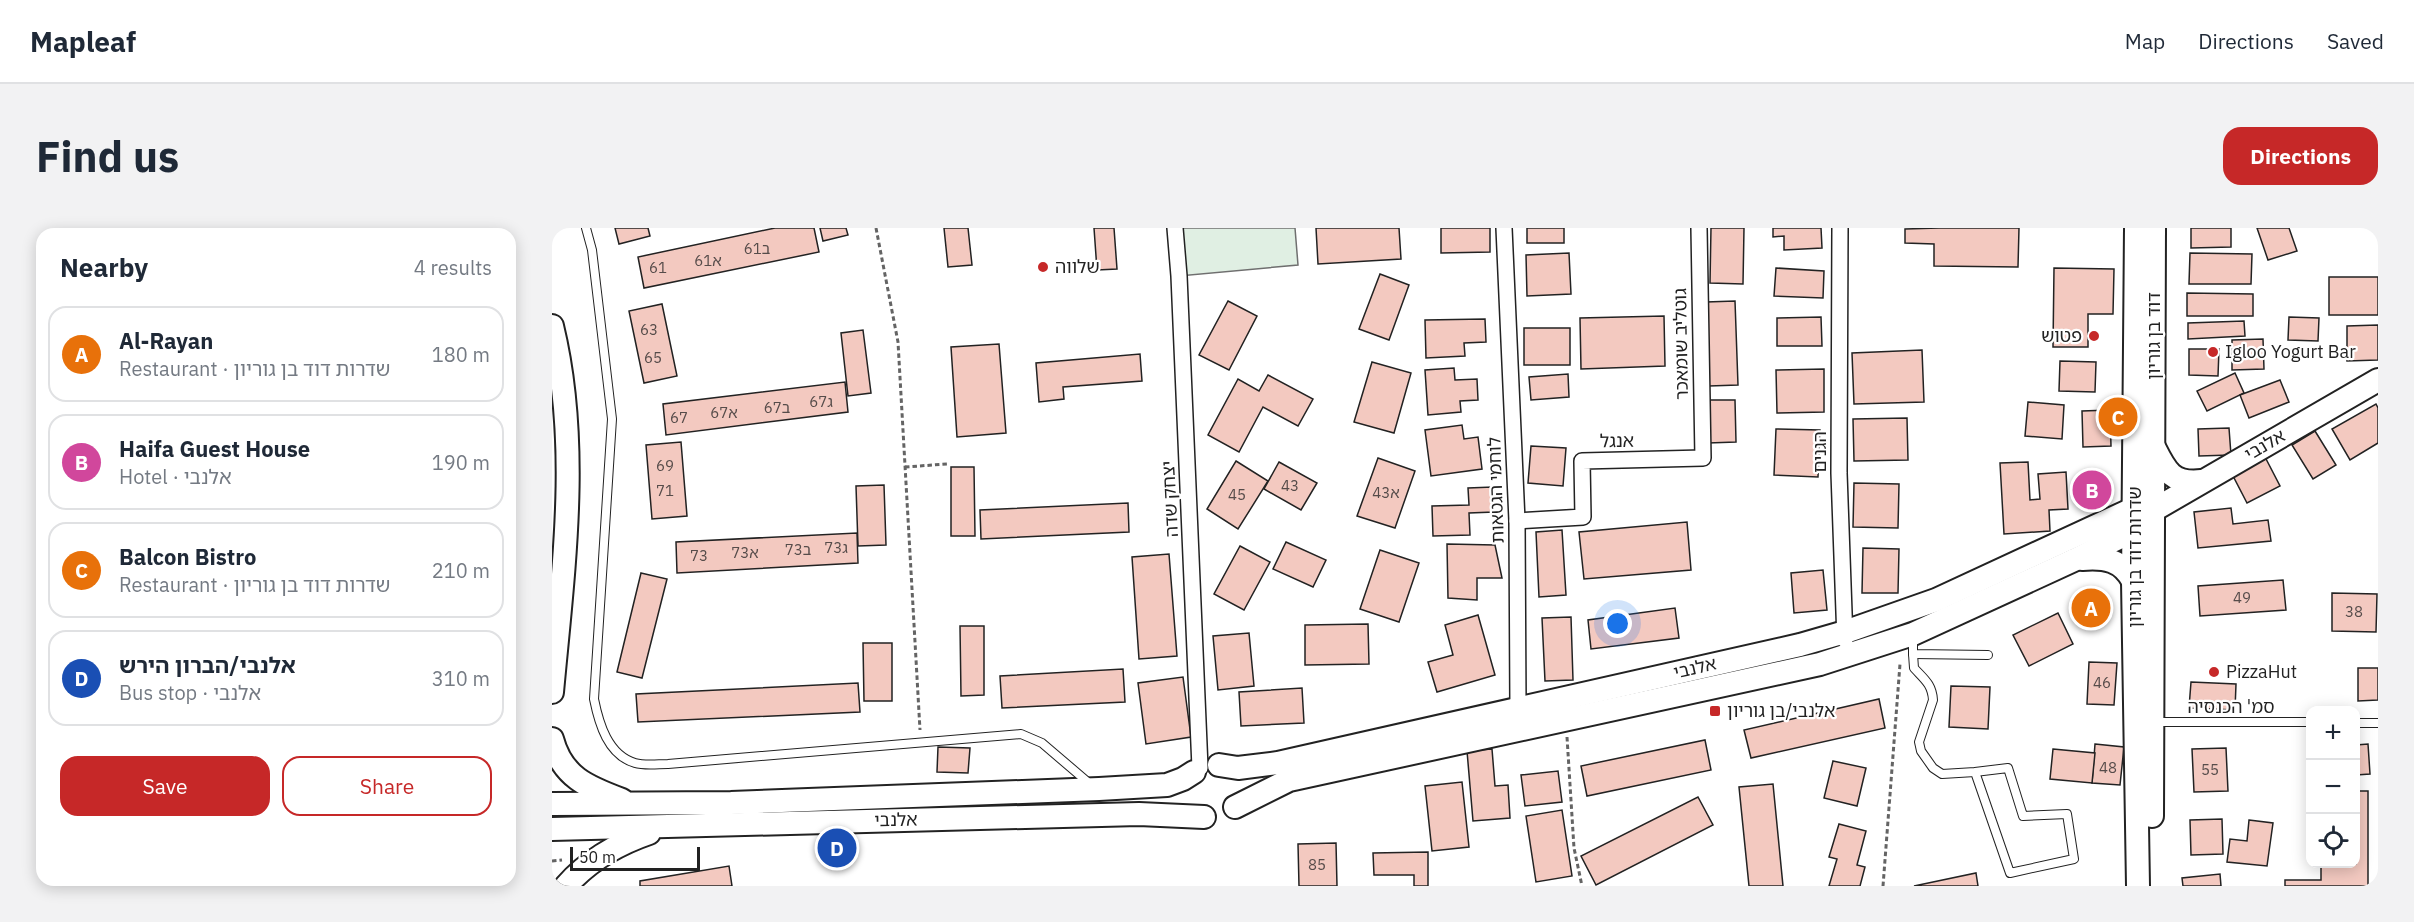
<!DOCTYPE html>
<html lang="en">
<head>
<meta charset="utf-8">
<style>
  :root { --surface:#fff; --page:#f2f2f3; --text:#1f2937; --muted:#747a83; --line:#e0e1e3; --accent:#c62828 }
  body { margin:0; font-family:"IBM Plex Sans","Noto Sans Hebrew",sans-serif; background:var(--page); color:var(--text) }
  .controls { position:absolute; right:18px; bottom:18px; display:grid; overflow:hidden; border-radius:12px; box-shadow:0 3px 15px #0003 }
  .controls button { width:54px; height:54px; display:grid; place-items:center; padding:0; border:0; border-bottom:2px solid var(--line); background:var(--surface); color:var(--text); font:30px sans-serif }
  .scale { position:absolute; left:18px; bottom:15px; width:130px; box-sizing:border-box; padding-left:6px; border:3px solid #222; border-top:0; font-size:16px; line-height:21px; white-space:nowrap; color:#222; -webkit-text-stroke:4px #fff; paint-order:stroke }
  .you { position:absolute; left:1066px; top:396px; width:21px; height:21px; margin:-15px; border:4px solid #fff; border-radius:50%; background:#1a73e8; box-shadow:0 0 0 9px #1a73e833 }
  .badge { display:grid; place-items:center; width:39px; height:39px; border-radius:50%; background:var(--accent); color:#fff; font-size:20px; font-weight:700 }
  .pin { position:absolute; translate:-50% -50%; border:3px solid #fff; box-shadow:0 2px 6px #0006 }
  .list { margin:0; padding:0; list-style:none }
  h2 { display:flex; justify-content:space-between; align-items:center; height:78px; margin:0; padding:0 24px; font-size:26px }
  h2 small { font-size:20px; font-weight:400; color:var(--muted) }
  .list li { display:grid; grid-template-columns:39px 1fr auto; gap:18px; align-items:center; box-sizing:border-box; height:96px; margin:0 12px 12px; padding:0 12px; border:2px solid var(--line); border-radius:18px }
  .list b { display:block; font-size:22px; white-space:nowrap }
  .list p { margin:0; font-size:20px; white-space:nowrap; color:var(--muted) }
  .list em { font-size:20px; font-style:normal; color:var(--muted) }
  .actions { display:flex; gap:12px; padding:18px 24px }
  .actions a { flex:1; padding:14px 0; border:2px solid var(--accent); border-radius:18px; text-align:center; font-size:21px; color:var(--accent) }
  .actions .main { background:var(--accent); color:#fff }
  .icon { flex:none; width:33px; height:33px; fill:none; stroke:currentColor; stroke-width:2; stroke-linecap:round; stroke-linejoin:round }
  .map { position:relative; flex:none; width:1826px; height:658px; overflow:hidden; border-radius:18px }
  header { display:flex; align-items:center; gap:36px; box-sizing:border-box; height:84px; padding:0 30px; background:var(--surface); border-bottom:2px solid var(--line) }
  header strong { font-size:28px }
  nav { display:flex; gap:33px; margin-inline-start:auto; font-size:21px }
  .intro { display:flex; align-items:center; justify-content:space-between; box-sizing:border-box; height:144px; padding:0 36px }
  h1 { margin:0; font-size:42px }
  .button { padding:15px 27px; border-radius:18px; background:var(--accent); color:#fff; font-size:21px; font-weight:700 }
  main { display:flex; gap:36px; padding:0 36px }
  aside { flex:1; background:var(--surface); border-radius:18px; box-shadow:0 3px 15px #0003 }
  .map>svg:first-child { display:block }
</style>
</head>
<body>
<header>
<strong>Mapleaf</strong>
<nav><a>Map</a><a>Directions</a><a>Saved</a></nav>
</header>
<div class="intro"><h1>Find us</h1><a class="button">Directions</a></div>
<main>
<aside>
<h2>Nearby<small>4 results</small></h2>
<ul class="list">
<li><span class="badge" style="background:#e8710a">A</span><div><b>Al-Rayan</b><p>Restaurant · שדרות דוד בן גוריון</p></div><em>180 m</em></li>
<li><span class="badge" style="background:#d1479c">B</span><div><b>Haifa Guest House</b><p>Hotel · אלנבי</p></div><em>190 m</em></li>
<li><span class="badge" style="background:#e8710a">C</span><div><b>Balcon Bistro</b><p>Restaurant · שדרות דוד בן גוריון</p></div><em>210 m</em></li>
<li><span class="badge" style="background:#1a4fb4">D</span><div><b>אלנבי/הברון הירש</b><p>Bus stop · אלנבי</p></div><em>310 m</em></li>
</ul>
<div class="actions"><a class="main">Save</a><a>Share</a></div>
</aside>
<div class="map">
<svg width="1826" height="658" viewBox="0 0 1826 658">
  <rect width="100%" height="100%" fill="#fff"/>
  <polygon fill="#e0efe3" stroke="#6f6f6f" stroke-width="1.5" points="623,0 743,0 746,37 627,48"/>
  <g fill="#f3c9c0" stroke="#222" stroke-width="1.5">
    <polygon points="63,0 96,0 98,8 67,16"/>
    <polygon points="223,0 262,0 267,24 92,60 86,29"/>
    <polygon points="268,0 294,0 296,7 271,13"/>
    <polygon points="392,0 416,0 420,37 396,39"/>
    <polygon points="542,0 562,0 565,41 545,42"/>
    <polygon points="764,0 847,0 849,31 766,36"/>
    <polygon points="889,0 938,0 938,24 889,25"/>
    <rect x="975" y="0" width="37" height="15"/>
    <polygon points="1159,0 1192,0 1191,56 1158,55"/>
    <polygon points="1221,0 1269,0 1270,20 1232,22 1232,8 1221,9"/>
    <polygon points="1387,0 1467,0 1466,39 1382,38 1382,16 1353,15 1353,1"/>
    <polygon points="1639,0 1679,0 1679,19 1639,20"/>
    <polygon points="1705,0 1737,0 1745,23 1716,32"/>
    <polygon points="1017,25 1019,66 975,68 974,27"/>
    <polygon points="1638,25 1700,26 1699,56 1637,56"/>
    <polygon points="1224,40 1272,43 1271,70 1222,68"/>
    <polygon points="1502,40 1562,41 1561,86 1536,86 1536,119 1501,119"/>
    <polygon points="828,46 857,57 837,112 807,101"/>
    <rect x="1777" y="49" width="49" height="38"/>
    <polygon points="1635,65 1701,66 1701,88 1635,88"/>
    <polygon points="676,73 705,88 677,142 647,127"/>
    <polygon points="1183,73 1186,157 1157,158 1154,74"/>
    <polygon points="110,76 125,148 92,155 77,83"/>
    <polygon points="1112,88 1113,138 1029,141 1028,90"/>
    <polygon points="1269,89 1270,118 1225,118 1225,90"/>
    <polygon points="1737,89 1767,90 1766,113 1736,112"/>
    <polygon points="933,91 934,114 912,115 913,128 874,130 873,92"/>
    <polygon points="1692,93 1693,108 1636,111 1636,95"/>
    <polygon points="1826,97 1826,132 1795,133 1795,98"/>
    <rect x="972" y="100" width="46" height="37"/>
    <polygon points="311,102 319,165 296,168 289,105"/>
    <polygon points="1711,111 1712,141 1680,142 1680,112"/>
    <polygon points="447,116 454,205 405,209 399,119"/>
    <polygon points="1637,121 1667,121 1666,148 1637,147"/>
    <polygon points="1370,122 1372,174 1302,176 1300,125"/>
    <polygon points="588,126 590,153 511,159 512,171 487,174 484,135"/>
    <polygon points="1508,133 1544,134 1543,164 1507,163"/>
    <polygon points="820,134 859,145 842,205 802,194"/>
    <polygon points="902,140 903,152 925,151 926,172 908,173 909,184 876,187 873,142"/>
    <polygon points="1272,141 1272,184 1225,185 1224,142"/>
    <polygon points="1683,145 1692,165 1655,183 1645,163"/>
    <polygon points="1016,146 1017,169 979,172 977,149"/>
    <polygon points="716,147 761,171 746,198 711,179 687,224 656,207 686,151 707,163"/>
    <polygon points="1728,152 1737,174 1697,190 1688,167"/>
    <polygon points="293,154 296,184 114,207 111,176"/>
    <polygon points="1156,172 1183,172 1184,214 1156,215"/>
    <polygon points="1476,174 1512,177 1510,211 1473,208"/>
    <polygon points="1824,176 1826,180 1826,215 1798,232 1780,201"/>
    <polygon points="1558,182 1559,218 1531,219 1530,183"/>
    <polygon points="1355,190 1356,232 1302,233 1301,191"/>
    <polygon points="910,197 912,211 926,209 930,241 879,248 873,202"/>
    <polygon points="1677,200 1679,227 1647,228 1646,201"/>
    <polygon points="1224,201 1268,202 1266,249 1222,247"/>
    <polygon points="1763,203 1784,237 1761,251 1740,217"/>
    <polygon points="129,214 135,288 100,291 94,217"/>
    <polygon points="979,218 1014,220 1011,258 976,255"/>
    <polygon points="1712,227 1728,258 1695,275 1679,244"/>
    <polygon points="826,230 863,243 843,300 805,288"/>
    <polygon points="684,233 716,253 686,301 655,281"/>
    <polygon points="727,234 765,255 749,282 712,261"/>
    <polygon points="1476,234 1478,272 1488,271 1486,246 1514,244 1516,281 1497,282 1498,303 1452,306 1448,235"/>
    <polygon points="399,239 422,239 423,308 399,308"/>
    <polygon points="1550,244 1551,280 1530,280 1529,245"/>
    <polygon points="1302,255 1347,256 1346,300 1301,299"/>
    <polygon points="332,257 334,317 306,318 304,258"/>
    <polygon points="941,259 942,284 917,285 918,307 881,308 880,278 917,277 916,260"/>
    <polygon points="576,275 577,304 429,311 428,282"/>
    <polygon points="1679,280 1681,296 1716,292 1719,313 1646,320 1642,284"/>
    <polygon points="1135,294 1139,342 1032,351 1027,304"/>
    <polygon points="1010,302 1014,367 987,369 984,304"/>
    <polygon points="305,305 306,335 125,345 124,314"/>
    <polygon points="734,314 774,332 761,359 721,341"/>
    <polygon points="895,316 943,317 950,350 925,350 925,372 896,370"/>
    <polygon points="688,318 718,334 692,382 662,366"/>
    <polygon points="1311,320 1347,321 1346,365 1310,365"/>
    <polygon points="828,322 867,335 847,394 808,381"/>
    <polygon points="617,326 625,428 587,431 580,329"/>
    <polygon points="1271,342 1275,382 1242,385 1239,345"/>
    <polygon points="89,345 115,351 90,450 65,444"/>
    <polygon points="1731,352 1734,382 1648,388 1646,358"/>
    <polygon points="1780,365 1825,366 1824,404 1780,403"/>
    <polygon points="1123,380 1127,410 1039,421 1036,392"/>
    <polygon points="1506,385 1521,416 1477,438 1461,407"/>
    <polygon points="926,387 943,447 885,464 876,434 901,427 893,397"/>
    <polygon points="1019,389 1021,452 993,453 990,390"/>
    <polygon points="816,396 817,436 753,437 753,397"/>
    <polygon points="408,398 432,398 432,467 409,468"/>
    <polygon points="697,405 702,458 666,462 661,408"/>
    <polygon points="311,415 340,415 340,473 312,473"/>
    <polygon points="1537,434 1565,435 1562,477 1535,476"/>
    <polygon points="1806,440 1826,440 1826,472 1806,473"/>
    <polygon points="571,441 573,474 450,480 448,448"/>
    <polygon points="631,449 639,509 594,516 586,455"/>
    <polygon points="1639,454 1684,456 1683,482 1637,480"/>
    <polygon points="306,455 308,484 86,494 84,466"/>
    <polygon points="1399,458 1438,459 1436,501 1397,499"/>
    <polygon points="750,460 752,495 689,498 687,464"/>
    <polygon points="1327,471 1333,500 1199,530 1192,502"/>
    <polygon points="1153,512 1159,542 1035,568 1029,538"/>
    <polygon points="1543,516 1572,519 1568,557 1540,555"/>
    <polygon points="1816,516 1818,546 1804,547 1804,517"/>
    <polygon points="386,519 418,520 416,545 385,544"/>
    <polygon points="1674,520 1676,563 1642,564 1640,521"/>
    <polygon points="940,521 943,558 956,557 958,590 921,593 915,523"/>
    <polygon points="1501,521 1543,525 1540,555 1498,551"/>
    <polygon points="1281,533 1314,540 1305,578 1272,570"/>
    <polygon points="1006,543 1010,574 973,578 969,547"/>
    <polygon points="910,554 917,619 880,623 873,558"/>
    <polygon points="1221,556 1231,658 1197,658 1187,559"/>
    <polygon points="1804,563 1816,563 1816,658 1733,658 1733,652 1769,652 1769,636 1804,636"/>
    <polygon points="1146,569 1161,597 1044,657 1029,628"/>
    <polygon points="1010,582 1020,648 984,654 974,588"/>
    <polygon points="1670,591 1671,626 1639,627 1638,592"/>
    <polygon points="1697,592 1721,595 1715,638 1675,634 1678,611 1695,613"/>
    <polygon points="1287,596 1314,603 1305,637 1313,639 1308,658 1277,658 1285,631 1277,629"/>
    <polygon points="784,615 785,658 747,658 746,616"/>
    <polygon points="876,624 876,658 862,658 862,647 822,647 821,625"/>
    <polygon points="177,638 180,658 88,658 88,653"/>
    <polygon points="1424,645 1426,658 1362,658"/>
    <polygon points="1668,646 1669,658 1631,658 1630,650"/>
  </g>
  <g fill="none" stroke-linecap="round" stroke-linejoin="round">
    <g stroke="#222" stroke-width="10">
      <g id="lane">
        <path d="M 34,0 L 40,22 L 60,191 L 42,471 C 47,496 56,527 83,535 C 93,538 106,536 116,536 L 469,506 L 490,515 L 538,556"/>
        <polyline points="1361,408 1361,426 1436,427"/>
        <path d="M 1361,426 L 1362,440 C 1372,451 1380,456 1381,472 L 1367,514 L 1369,523 L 1381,540 L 1390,546 L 1423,544 L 1458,645 L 1522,631 L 1515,586 L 1471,588 L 1456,540 L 1423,544"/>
        <polyline points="1604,494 1758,494"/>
        <polyline points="1804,495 1826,495"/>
      </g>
    </g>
    <g stroke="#222" stroke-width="18">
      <g id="street">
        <polyline points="623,0 627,48 648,540"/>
        <polyline points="952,0 965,293 966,480 961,489"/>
        <polyline points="1288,0 1287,245 1293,412"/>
        <polyline points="965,293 1031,289 1030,233 1151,230 1147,0"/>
      </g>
    </g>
    <g stroke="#222" stroke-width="26">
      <g id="secondary">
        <polyline points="1584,0 1581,353 1586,658"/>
        <path d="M 0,98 C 29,217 11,344 0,464"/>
        <path d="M 1601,217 C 1613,241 1619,257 1650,253"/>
        <path d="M 1530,331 C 1553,329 1570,332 1581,353"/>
        <path d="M 0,511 C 10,549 35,559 70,572"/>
        <polyline points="667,537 686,540 726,535 1248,417 1293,404 1384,372 1583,280 1600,283"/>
        <polyline points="0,576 179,575 547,561 615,557 631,551 642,544"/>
        <polyline points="683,579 737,552 1268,436 1361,406 1522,332 1583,302 1600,283 1826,152"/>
        <polyline points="1600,588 1602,0"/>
        <polyline points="0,601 587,586 652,589"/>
        <path d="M 14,658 C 36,633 65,616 97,605"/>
      </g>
    </g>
    <g stroke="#646464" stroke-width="3" stroke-dasharray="4.5 3" stroke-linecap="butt">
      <polyline points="324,0 346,114 368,502"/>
      <polyline points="353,239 395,236"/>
      <polyline points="1015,509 1022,620 1030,658"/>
      <polyline points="0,633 10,632"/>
      <polyline points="1331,658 1348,436"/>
    </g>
    <use href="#lane" stroke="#fff" stroke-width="8"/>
    <use href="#street" stroke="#fff" stroke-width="15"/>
    <use href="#secondary" stroke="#fff" stroke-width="22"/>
  </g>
  <g fill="#c62828" stroke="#fff" stroke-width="2">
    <circle cx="491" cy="39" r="6"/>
    <circle cx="1542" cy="108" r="6"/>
    <circle cx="1661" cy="124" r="6"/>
    <circle cx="1662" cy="444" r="6"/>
    <rect x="1157" y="477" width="12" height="12" rx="3"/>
  </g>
  <g text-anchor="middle" stroke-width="4.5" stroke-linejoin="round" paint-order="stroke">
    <g font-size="15" fill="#564c4a">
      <text x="205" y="26">61ב</text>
      <text x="156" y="38">61א</text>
      <text x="106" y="45">61</text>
      <text x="97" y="107">63</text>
      <text x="101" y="135">65</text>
      <text x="269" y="179">67ג</text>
      <text x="225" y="185">67ב</text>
      <text x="172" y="190">67א</text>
      <text x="127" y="195">67</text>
      <text x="113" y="243">69</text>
      <text x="738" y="263">43</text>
      <text x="113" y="268">71</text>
      <text x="834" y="270">43א</text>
      <text x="685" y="272">45</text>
      <text x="284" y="325">73ג</text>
      <text x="246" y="327">73ב</text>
      <text x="193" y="330">73א</text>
      <text x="147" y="333">73</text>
      <text x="1690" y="375">49</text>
      <text x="1802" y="389">38</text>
      <text x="1550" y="460">46</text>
      <text x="1556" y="545">48</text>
      <text x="1658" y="547">55</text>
      <text x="765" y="642">85</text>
    </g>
    <g font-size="18" fill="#222" stroke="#fff" text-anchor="start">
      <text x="503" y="45">שלווה</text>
      <text x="1530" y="114" text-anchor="end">פטוש</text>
      <text x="1673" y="130">Igloo Yogurt Bar</text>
      <text x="1674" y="450">PizzaHut</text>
      <text x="1175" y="489">אלנבי/בן גוריון</text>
    </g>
    <g font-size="18" fill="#222" stroke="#fff">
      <text transform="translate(1602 108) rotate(-90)" y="6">דוד בן גוריון</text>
      <text transform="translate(1129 116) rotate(-91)" y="6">גוטליב שומאכר</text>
      <text transform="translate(1065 213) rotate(-1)" y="6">אנגל</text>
      <text transform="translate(1713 217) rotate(-30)" y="6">אלנבי</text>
      <text transform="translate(1268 224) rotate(-90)" y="6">הגנים</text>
      <text transform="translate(944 262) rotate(-92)" y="6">לוחמי הגטאות</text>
      <text transform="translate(618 271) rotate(-93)" y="6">יצחק שדה</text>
      <text transform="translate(1583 329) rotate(-90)" y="6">שדרות דוד בן גוריון</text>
      <text transform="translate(1143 440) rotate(-13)" y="6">אלנבי</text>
      <text x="1679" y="485">סמ' הכנסיה</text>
      <text transform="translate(344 592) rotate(-1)" y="6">אלנבי</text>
    </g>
  </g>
</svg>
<div class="controls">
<button>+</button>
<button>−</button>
<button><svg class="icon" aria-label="locate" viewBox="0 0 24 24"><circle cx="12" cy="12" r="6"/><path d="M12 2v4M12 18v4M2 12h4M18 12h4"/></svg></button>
</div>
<div class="scale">50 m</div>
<div class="you"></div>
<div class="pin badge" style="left:1539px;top:380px;background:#e8710a">A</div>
<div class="pin badge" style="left:1540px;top:262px;background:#d1479c">B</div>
<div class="pin badge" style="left:1566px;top:189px;background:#e8710a">C</div>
<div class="pin badge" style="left:285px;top:620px;background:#1a4fb4">D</div>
</div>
</main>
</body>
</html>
